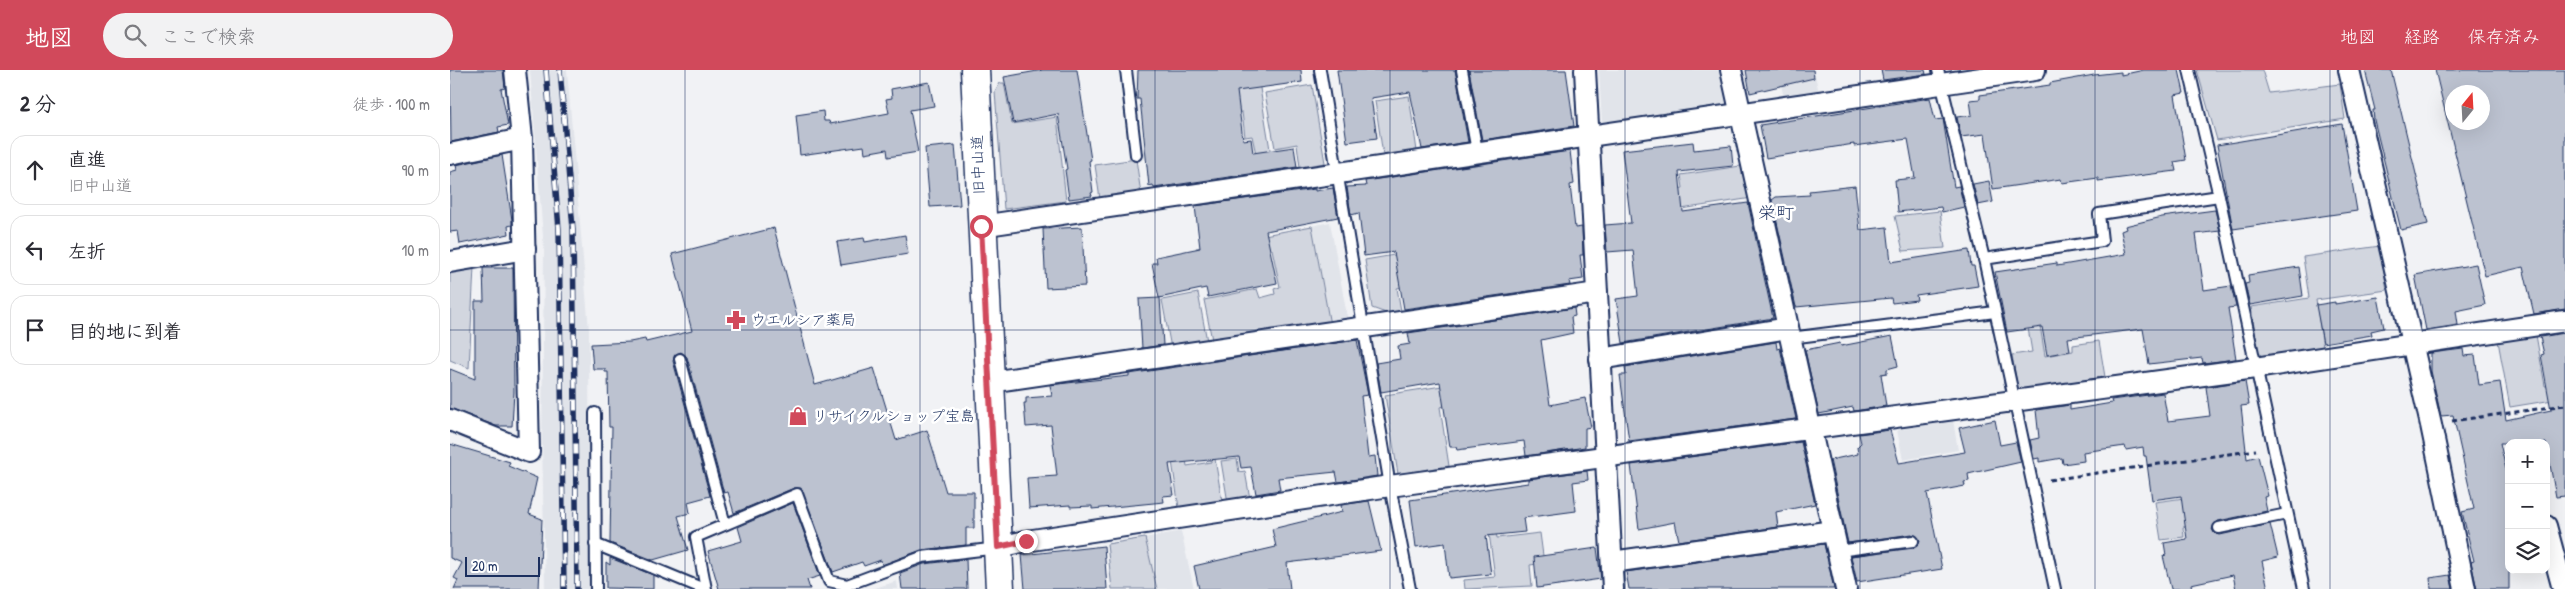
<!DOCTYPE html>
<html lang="ja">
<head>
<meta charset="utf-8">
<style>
  :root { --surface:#fff; --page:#f2f2f3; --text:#2b2b33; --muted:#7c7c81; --line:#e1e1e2; --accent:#d1495b }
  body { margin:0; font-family:"Patrick Hand","Klee One",sans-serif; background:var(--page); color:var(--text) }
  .controls { position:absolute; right:15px; bottom:15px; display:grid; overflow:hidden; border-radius:10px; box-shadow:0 5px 20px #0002 }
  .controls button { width:45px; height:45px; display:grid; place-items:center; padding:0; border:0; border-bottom:1px solid var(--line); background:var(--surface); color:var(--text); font:25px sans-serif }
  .compass { position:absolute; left:1995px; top:15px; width:45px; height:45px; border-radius:50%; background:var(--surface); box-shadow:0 5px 20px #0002; rotate:18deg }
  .scale { position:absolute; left:15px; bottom:12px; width:75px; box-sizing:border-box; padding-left:5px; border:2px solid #1b2f5e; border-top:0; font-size:14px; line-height:18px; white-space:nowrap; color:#1b2f5e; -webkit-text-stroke:4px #fff; paint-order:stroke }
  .stop { position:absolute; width:15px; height:15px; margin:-11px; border:4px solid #d1495b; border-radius:50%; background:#fff }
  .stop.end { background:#d1495b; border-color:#fff; box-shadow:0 1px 5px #0008 }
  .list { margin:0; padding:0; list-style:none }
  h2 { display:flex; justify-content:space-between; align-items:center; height:65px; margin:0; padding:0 20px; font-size:21px }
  h2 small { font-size:16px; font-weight:400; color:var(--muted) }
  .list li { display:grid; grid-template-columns:32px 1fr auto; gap:15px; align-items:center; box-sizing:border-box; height:70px; margin:0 10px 10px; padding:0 10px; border:1px solid var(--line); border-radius:15px }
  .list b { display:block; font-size:19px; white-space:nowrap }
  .list p { margin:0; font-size:16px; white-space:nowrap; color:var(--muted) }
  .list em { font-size:16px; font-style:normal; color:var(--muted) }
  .icon { flex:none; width:28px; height:28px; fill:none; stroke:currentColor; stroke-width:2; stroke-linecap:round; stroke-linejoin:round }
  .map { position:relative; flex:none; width:2115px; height:519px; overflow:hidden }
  header { display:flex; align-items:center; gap:30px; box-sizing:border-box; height:70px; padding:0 25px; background:var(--accent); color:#fff }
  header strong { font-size:24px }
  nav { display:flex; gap:28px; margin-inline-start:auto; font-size:18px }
  .search { width:350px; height:45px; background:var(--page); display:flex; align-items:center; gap:12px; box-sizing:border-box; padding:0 18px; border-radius:28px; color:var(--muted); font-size:19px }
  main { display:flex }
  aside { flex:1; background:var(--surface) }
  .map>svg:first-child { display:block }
</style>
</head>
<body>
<header>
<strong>地図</strong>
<div class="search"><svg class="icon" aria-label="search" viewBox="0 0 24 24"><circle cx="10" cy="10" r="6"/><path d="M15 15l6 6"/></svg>ここで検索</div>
<nav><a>地図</a><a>経路</a><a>保存済み</a></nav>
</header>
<main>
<aside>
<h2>2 分<small>徒歩 · 100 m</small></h2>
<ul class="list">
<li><svg class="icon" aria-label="ahead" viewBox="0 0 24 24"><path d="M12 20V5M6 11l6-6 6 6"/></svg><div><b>直進</b><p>旧中山道</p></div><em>90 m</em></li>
<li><svg class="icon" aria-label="left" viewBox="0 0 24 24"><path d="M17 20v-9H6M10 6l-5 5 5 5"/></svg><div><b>左折</b></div><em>10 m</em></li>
<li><svg class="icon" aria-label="arrive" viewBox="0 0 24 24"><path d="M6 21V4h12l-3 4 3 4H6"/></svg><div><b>目的地に到着</b></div></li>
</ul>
</aside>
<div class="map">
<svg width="2115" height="519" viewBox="0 0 2115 519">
  <rect width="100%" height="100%" fill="#f1f2f5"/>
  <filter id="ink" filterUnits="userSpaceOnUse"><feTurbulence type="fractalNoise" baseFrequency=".02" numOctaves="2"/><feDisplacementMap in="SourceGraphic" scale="10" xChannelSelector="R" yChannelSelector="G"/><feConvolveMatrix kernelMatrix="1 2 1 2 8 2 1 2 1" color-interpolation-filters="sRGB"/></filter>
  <g filter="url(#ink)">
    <g fill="#e1e4ea">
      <polygon points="80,0 117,0 139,260 140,519 95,519 92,372 94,180"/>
      <polygon points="1149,0 1273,0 1281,36 1152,55"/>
      <polygon points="1328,0 1364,0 1369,23 1334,29"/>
      <polygon points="880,152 898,251 880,255 862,156"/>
      <polygon points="1503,350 1508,380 1453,390 1447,360"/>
      <polygon points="731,461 744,519 707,519 695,468"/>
      <polygon points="447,511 448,519 422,519"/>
    </g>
    <g fill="#d2d6df" stroke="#76829e">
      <polygon points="1747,0 1812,0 1819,23 1890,14 1895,49 1767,70"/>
      <polygon points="809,12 824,104 811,107 802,66 795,67 792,42 765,46 760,20"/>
      <polygon points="550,13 554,13 562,54 607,47 616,131 554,139 545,22"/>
      <polygon points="862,15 875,93 850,97 847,74 825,78 815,23"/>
      <polygon points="959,26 967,81 933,85 925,31"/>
      <polygon points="686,89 691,124 650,129 645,95"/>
      <polygon points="1297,95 1302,128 1225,140 1222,120 1233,118 1231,105"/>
      <polygon points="1490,141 1495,178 1453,181 1445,146"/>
      <polygon points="862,156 880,255 762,270 754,230 807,219 810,228 825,224 824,219 830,217 822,179 750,195 746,178"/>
      <polygon points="1930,176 1937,220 1866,230 1873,277 1809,286 1801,237 1859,228 1853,187"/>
      <polygon points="950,184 953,217 947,218 951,241 936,243 922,238 915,190"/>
      <polygon points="24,197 19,298 0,290 0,202"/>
      <polygon points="748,223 757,271 721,278 712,230"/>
      <polygon points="1589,250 1595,286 1623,281 1623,275 1649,271 1655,307 1568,320 1562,285 1582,282 1577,252"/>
      <polygon points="2086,265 2095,316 2115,313 2115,328 2060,337 2048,271"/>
      <polygon points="992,316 996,336 990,337 999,396 948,404 935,325"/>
      <polygon points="761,389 765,389 772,431 729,438 722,391 736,390 737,396 761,392"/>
      <polygon points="787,389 789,402 795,401 800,429 778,433 771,391"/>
      <polygon points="1734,428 1752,454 1733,457 1734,467 1711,470 1705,432"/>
      <polygon points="1046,462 1047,468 1090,463 1094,493 1080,495 1082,516 1015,519 1014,510 1045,507 1039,463"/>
      <polygon points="695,468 707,519 662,519 657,474"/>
    </g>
    <g fill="#bcc2d0" stroke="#1b2f5e" fill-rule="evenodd">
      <polygon points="0,0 53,0 55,18 51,19 58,55 48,57 49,62 1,72"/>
      <polygon points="593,0 627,0 641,90 639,91 643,122 641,123 642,126 619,129 615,100 617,99 608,44 563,53 554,7"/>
      <polygon points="688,0 851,0 852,12 787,21 793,70 801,69 803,83 844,77 847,97 704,118 703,115 699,116 690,29 687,29"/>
      <polygon points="887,0 1005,0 1018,72 972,79 960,22 921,28 927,68 897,72"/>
      <polygon points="1019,0 1116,0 1124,56 1032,70"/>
      <polygon points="1296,0 1363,0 1364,8 1300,23"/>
      <polygon points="1431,0 1475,0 1476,4 1433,10"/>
      <polygon points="1694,0 1729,0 1734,23 1725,25 1736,90 1724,92 1726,101 1648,111 1648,108 1612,113 1611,109 1543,119 1535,64 1511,67 1507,47 1522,45 1520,30 1530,29 1530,25 1600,15 1600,13 1644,5 1671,2 1671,5"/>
      <polygon points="1915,0 1941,0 1978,154 1951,160 1924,50 1923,40 1925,40"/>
      <path d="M 1985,0 L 2115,0 L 2115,239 L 2084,244 L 2073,197 L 2035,206 ZM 2002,22 L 2032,22 L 2032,52 L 2002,52 Z"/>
      <polygon points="479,12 484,36 460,40 468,82 438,87 437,79 415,83 414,76 350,85 346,45 373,41 374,51 379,51 380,54 439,43 436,29 442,28 441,19"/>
      <polygon points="1480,28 1485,50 1493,49 1504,117 1509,116 1514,137 1492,142 1491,137 1448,142 1445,110 1465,108 1458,69 1404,76 1404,74 1316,88 1310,55"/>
      <polygon points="1892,54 1907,141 1783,159 1767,75"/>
      <polygon points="1243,72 1244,80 1281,76 1283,96 1229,102 1233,142 1298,133 1323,248 1173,273 1166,229 1188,226 1183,180 1157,182 1155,155 1181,153 1172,80"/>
      <polygon points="505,75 510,135 480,137 475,78"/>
      <polygon points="1120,81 1124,114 1120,115 1125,158 1132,157 1133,185 1130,185 1133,209 1119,211 1120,215 954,239 944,182 914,186 909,143 901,145 897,117 916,116 915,111"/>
      <polygon points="52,85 62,150 62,155 58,156 59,164 10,174 8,161 0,162 0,102 7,100 6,95"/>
      <polygon points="1539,111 1543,132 1528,135 1523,114"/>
      <polygon points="1405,116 1410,160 1437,157 1441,192 1519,180 1521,196 1524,196 1528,216 1466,225 1467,230 1442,233 1441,228 1346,237 1322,130 1326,127 1360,125 1359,121"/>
      <polygon points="883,118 888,147 816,161 827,213 758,227 756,218 709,228 702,193 707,193 706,187 750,178 745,136 865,119 865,121"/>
      <polygon points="1765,140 1770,161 1746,164 1754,220 1781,216 1786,237 1778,238 1786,289 1753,293 1752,288 1699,294 1693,259 1618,268 1620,281 1597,285 1592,257 1557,262 1545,202 1607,193 1607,196 1676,184 1671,161 1676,159 1675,156 1712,147"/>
      <polygon points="632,157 635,216 596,218 593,159"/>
      <polygon points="324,158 365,315 424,298 446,370 477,360 496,422 524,422 524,458 516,458 516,475 471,480 432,495 431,490 414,496 412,492 383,502 351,418 344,418 284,443 278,422 274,423 237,287 231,282 225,285 223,291 260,426 238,432 240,443 228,446 238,480 203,490 160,473 162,357 159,357 158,302 155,302 155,299 143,299 141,274 180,272 195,269 196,272 242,261 222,184"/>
      <polygon points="455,165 458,184 391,195 387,172 414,168 415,172"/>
      <polygon points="2026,194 2035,235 2006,241 2008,255 1976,260 1965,205"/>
      <polygon points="1849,197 1853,226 1800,235 1795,214 1799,213 1798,205"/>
      <polygon points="33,198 63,198 64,322 62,356 46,356 0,338 0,299 25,309 25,231 34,231"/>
      <polygon points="1928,227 1934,258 1921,261 1922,265 1873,273 1866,235 1885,232 1885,234"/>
      <polygon points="710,228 713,275 692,278 689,229"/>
      <polygon points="1124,238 1125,246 1121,247 1123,263 1091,270 1100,335 1135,328 1141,357 1135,358 1135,377 1076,386 1074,371 1007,380 1006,377 1000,377 990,312 931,322 926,293 950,289 948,276 960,274 958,263"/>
      <polygon points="2115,263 2115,426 2106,427 2096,373 2050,373 2059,413 2059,519 2027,519 2021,492 2024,491 2012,442 2024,439 2003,345 1991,346 1981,301 1981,283 2013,279 2014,286 2025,285 2029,315 2050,312 2056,350 2101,340 2091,285 2094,284 2090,267"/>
      <polygon points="1442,266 1448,296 1437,299 1437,303 1431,304 1436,336 1404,341 1403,337 1369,344 1355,280 1390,273 1391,276"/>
      <polygon points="907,270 918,325 911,326 918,387 925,386 927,406 888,412 886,402 828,408 830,420 806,424 801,397 791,398 789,387 719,394 724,425 713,426 714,432 642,439 642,436 620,437 620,435 579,438 577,408 607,406 601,355 576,357 574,333 576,333 576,328 602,326 600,315 679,306 679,304"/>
      <polygon points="1326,272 1327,279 1330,278 1346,349 1179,371 1170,305 1176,305 1175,297"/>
      <polygon points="1795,311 1799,335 1791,336 1797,389 1808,386 1818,426 1814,427 1817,441 1768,451 1762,459 1764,463 1770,465 1820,454 1828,487 1812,491 1818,519 1786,519 1783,505 1741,514 1742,519 1721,519 1713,486 1716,485 1714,473 1737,469 1731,426 1702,430 1696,386 1694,386 1693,377 1676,380 1675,376 1633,382 1634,391 1613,394 1612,388 1589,392 1589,388 1584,389 1580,370 1589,368 1586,340 1620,335 1620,340 1662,333 1661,330 1713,323 1718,351 1760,346 1756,317"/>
      <polygon points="1545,350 1550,375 1566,372 1571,392 1518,404 1519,411 1514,412 1515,416 1477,423 1492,499 1407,512 1401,486 1464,478 1469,474 1470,470 1462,464 1398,473 1380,390 1408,384 1407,377 1411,373 1409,364 1440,360 1449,393 1515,382 1509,358"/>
      <polygon points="1351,372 1365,434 1326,442 1328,457 1229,471 1225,452 1189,459 1181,395"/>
      <polygon points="0,374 60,392 58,396 87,408 79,444 92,449 89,519 4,519 8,510 4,508 12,493 0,488"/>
      <polygon points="1137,401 1138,410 1123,412 1126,441 1073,448 1075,462 1036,466 1041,504 999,508 995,473 966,477 960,430 1078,413 1078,409"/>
      <polygon points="919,431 931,481 837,493 840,519 749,519 744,496 826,477 822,459 892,442 891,435"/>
      <polygon points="343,433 370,506 357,510 360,519 269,519 258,481 292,471 288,457"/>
      <polygon points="1374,474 1384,519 1179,519 1176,502"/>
      <polygon points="654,476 657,519 575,519 572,485"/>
      <polygon points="1147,478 1151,509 1087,518 1084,487"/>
      <polygon points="160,488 203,505 203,519 156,518 156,492 160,495"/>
      <polygon points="516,489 517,519 452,519 450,503 474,494"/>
      <polygon points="2000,505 2003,519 1981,519 1980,508"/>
    </g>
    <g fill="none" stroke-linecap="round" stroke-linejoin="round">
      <g stroke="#1b2f5e" stroke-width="14">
        <g id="lane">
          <polyline points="676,0 686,85"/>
          <polyline points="870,0 940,416 960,519"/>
          <polyline points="1012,0 1027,81"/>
          <polyline points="1488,0 1534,189 1605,519"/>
          <polyline points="1739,0 1769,126 1854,519"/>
          <polyline points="1534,189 1652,171 1649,144 1769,126"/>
          <polyline points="1340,268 1545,242"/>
          <polyline points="230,289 275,454"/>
          <polyline points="145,343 146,519"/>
          <polyline points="1769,458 1837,444"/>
          <polyline points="145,474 254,519"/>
          <polyline points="1388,481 1463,471"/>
          <polyline points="256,519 246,467 347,424 379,511 397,515 472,487 548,478"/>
        </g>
      </g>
      <g stroke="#1b2f5e" stroke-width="24">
        <g id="street">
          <polyline points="1135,0 1163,519"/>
          <polyline points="1281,0 1396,519"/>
          <polyline points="1899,0 1981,355 2015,519"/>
          <polyline points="0,84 72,69"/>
          <polyline points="531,156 1585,0"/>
          <polyline points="0,192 75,179"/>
          <polyline points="1150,289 1338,258"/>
          <polyline points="540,312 1147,223"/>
          <polyline points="0,350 79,382 72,69 65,0"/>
          <polyline points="2096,456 2113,519"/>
          <polyline points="549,477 576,471 940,416 1805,298 2115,251"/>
          <polyline points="1162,492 1383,461"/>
        </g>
      </g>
      <g stroke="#1b2f5e" stroke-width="31">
        <polyline id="secondary" points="525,0 550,519"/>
      </g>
      <g stroke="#1b2f5e" stroke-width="3" stroke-dasharray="5 4" stroke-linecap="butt">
        <polyline points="2002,351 2115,335"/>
        <polyline points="1599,410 1806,380"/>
      </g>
      <use href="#lane" stroke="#fff" stroke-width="10"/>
      <use href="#street" stroke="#fff" stroke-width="20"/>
      <use href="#secondary" stroke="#fff" stroke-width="28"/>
      <g stroke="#1b2f5e" stroke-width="5.5">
        <g id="rail">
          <polyline points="96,0 109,159 114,519"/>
          <polyline points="110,0 123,159 127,519"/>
        </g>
      </g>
      <use href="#rail" stroke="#fff" stroke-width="4" stroke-dasharray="11" stroke-linecap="butt"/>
    </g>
  </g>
  <g fill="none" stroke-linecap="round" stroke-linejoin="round" filter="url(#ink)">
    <polyline stroke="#d1495b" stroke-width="6" points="531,156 548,477 576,471"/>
  </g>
  <path fill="none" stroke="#1b2f5e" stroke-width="1" stroke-opacity="0.55" d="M 235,0 L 235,519M 470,0 L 470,519M 705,0 L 705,519M 940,0 L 940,519M 1175,0 L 1175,519M 1410,0 L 1410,519M 1645,0 L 1645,519M 1880,0 L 1880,519M 0,260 L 2115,260"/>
  <defs>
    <g id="pharmacy-bare" transform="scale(1.5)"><path d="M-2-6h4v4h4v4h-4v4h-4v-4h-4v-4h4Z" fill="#d1495b" stroke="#fff" stroke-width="2.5" paint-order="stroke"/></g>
    <g id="shop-bare" transform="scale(1.5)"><path d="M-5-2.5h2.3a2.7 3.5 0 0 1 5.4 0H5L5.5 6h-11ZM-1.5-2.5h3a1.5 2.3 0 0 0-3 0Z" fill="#d1495b" stroke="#fff" stroke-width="2.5" paint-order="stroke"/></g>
  </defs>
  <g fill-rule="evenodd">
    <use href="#pharmacy-bare" x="286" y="250"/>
    <use href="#shop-bare" x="348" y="346"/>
  </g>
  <g text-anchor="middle" stroke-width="5" stroke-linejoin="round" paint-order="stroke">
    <g font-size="15" fill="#1b2f5e" stroke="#fff">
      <text transform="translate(528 95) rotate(-92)" y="5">旧中山道</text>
    </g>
    <g font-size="15" fill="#1b2f5e" stroke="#fff" text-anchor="start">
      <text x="301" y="255">ウエルシア薬局</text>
      <text x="363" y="351">リサイクルショップ宝島</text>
    </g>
    <g font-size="18" fill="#1b2f5e" stroke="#fff">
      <text x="1326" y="149">栄町</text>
    </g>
  </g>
</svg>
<div class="controls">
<button>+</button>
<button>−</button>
<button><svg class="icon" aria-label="layers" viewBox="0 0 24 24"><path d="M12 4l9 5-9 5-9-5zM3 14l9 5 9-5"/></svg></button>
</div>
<svg class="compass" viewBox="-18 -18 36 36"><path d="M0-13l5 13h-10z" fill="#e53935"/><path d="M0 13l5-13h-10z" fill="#7c7c81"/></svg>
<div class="scale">20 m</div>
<div class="stop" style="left:531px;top:156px"></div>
<div class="stop end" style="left:576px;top:471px"></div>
</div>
</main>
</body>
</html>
